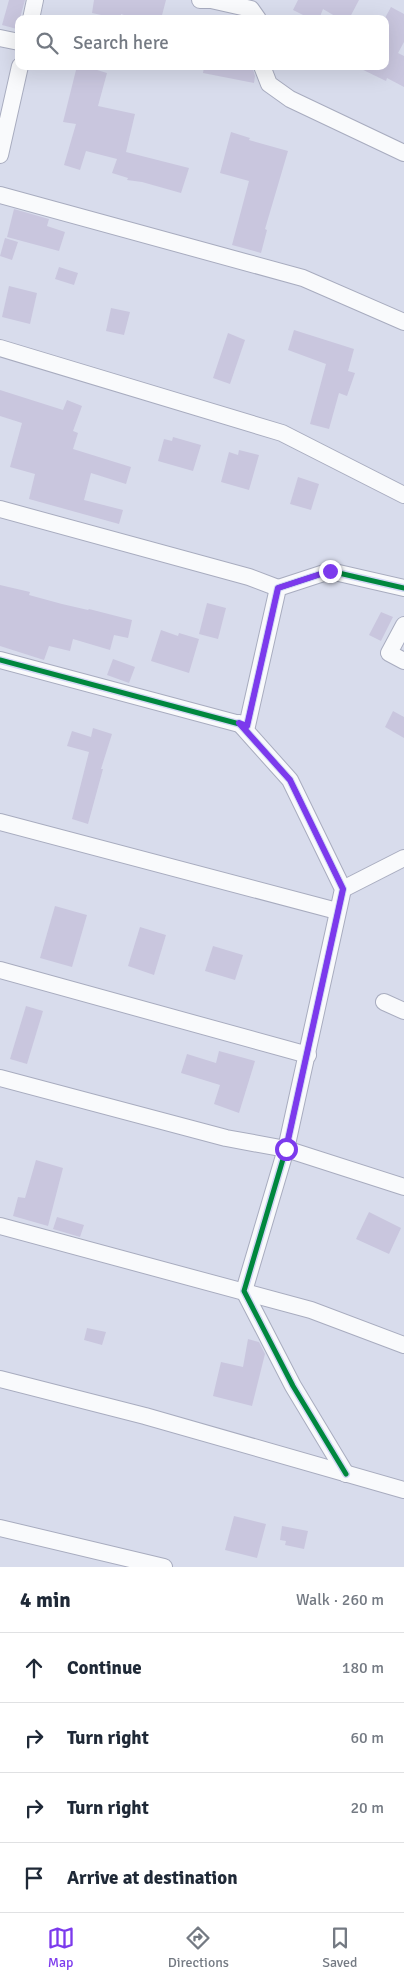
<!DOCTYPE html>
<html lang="en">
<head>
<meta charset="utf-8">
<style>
  :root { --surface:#fff; --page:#f6f6f7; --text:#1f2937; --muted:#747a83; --line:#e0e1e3; --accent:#7c3aed }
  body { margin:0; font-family:Signika,sans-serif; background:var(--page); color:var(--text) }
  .stop { position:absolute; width:15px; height:15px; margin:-11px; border:4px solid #7c3aed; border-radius:50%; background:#fff }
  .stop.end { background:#7c3aed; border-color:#fff; box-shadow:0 1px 5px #0008 }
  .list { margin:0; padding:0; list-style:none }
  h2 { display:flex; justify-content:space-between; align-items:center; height:65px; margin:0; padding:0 20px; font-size:21px }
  h2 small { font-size:16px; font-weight:400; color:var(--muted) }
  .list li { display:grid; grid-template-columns:32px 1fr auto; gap:15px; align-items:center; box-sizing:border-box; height:70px; padding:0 20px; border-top:1px solid var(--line) }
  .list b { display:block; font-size:19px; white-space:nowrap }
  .list em { font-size:16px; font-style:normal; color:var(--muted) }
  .icon { flex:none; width:28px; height:28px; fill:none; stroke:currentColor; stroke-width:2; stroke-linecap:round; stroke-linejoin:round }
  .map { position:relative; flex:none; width:404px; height:1567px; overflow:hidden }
  .search { position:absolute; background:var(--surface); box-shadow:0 5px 20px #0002; left:15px; right:15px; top:15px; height:55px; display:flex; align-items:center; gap:12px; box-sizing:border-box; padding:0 18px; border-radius:10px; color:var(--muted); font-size:19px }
  .sheet { height:345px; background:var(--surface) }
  nav { display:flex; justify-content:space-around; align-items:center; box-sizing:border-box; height:70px; border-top:1px solid var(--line); background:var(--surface); font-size:14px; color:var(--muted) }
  nav a { display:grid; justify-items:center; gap:2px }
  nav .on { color:var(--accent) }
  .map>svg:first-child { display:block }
</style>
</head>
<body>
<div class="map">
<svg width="404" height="1567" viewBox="0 0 404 1567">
  <rect width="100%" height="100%" fill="#d8dcec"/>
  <g fill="#c9c6de">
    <polygon points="9,0 25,0 17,29 2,25"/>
    <polygon points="94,0 166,0 161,19 136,19 121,14 120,19 92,13"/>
    <polygon points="298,0 359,0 349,19 340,19 323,9 319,19 311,19 293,10"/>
    <polygon points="391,7 404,14 404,42 398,53 404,56 404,87 387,78 386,81 355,66 385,66 385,18"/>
    <polygon points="77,66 84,66 107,73 98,106 135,114 126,152 189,168 181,193 142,182 127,180 128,178 112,173 117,159 86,151 80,170 64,165 76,124 63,122"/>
    <polygon points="204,66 252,66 255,76 254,83 203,73"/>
    <polygon points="231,132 250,138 249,140 288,151 265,229 267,230 261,253 232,245 249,181 220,173"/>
    <polygon points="14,209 49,219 47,226 65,232 59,251 7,237"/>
    <polygon points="5,238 18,242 12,260 0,256"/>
    <polygon points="59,267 78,273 74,285 55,279"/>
    <polygon points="9,286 37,293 30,324 2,317"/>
    <polygon points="111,308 130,312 124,335 106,331"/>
    <polygon points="294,330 354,349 348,371 355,373 347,396 339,393 329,429 310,424 326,364 288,350"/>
    <polygon points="228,333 245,340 230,384 213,378"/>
    <polygon points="0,390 63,410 67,400 82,406 73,431 78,433 73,449 131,467 126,484 91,473 84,500 123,510 119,524 29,499 35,474 10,467 22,423 0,416"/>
    <polygon points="173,437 201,445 193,471 158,461 164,439 172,441"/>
    <polygon points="239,450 259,455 249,490 221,482 229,452 238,455"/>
    <polygon points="298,477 319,484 311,510 290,504"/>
    <polygon points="0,585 30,592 29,595 62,604 88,610 89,609 132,620 128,638 114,635 110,650 73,639 70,651 49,646 44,660 0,646"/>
    <polygon points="207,603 226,608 218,639 199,634"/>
    <polygon points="381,612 393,617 381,641 369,635"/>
    <polygon points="161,630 178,636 179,633 199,639 189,673 151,661"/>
    <polygon points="113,659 135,667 129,683 107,675"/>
    <polygon points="393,711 404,717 404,738 385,727"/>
    <polygon points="93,728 112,734 101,769 103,769 88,824 72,819 89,752 67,746 72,731 91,737"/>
    <polygon points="55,906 87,915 72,967 40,958"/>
    <polygon points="140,927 166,935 154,975 128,966"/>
    <polygon points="213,946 243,955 235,980 205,971"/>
    <polygon points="26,1006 43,1011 27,1064 10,1059"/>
    <polygon points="219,1051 255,1061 239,1113 214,1104 220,1085 181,1073 187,1054 216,1063"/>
    <polygon points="36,1160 63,1168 48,1226 13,1216 18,1197 25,1198"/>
    <polygon points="369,1212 401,1228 389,1254 356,1239"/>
    <polygon points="57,1217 84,1225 80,1237 53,1229"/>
    <polygon points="87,1328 106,1332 102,1345 84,1340"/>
    <polygon points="248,1339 259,1342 265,1354 252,1406 213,1396 221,1362 243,1367"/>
    <polygon points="234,1516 266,1524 257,1558 225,1550"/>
    <polygon points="282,1526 308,1531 304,1549 285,1545 286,1541 280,1540"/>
  </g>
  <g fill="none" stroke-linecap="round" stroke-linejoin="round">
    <g stroke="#a8acbf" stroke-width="18">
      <g id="street">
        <polyline points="200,0 211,0 251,9 258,19"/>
        <polyline points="31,19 35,0"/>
        <polyline points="0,38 19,42"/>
        <polyline points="262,66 269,84 290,99 404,153"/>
        <polyline points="0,155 20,66"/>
        <polyline points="0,195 303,278 404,322"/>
        <polyline points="0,348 282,433 404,495"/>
        <polyline points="0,509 249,577 278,588"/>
        <polyline points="404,625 389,653 404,661"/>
        <polyline points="0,660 247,726 278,588 330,571 404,588"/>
        <polyline points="239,723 290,780 343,889 286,1149 244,1291 293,1386 346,1474"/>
        <polyline points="0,822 337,911"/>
        <polyline points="343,889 404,858"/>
        <polyline points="0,970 308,1055"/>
        <polyline points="384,1002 404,1011"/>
        <polyline points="0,1078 226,1138 286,1149 404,1187"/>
        <polyline points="0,1226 311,1310 404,1345"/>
        <polyline points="0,1379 145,1416 404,1490"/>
        <polyline points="0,1528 164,1567"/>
      </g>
    </g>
    <use href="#street" stroke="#f9fafc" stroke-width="16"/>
    <g stroke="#d0d6f4" stroke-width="8">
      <g id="cycleway">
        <polyline points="0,660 247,726 278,588 330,571 404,588"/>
        <polyline points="239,723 290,780 343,889 286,1149 244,1291 293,1386 346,1474"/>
      </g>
    </g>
    <use href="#cycleway" stroke="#00873e" stroke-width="5"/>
  </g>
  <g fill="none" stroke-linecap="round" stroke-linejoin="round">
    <polyline stroke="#7c3aed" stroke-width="6" points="286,1149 343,889 290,780 239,723 247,726 278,588 330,571"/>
  </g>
</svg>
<div class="stop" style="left:286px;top:1149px"></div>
<div class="stop end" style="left:330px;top:571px"></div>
<div class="search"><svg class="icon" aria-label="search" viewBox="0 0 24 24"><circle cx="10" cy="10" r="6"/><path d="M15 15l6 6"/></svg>Search here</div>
</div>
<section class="sheet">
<h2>4 min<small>Walk · 260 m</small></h2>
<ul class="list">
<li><svg class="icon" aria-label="ahead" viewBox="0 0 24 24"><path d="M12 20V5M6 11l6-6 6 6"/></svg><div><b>Continue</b></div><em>180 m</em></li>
<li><svg class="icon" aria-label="right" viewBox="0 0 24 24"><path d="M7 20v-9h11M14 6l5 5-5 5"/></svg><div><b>Turn right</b></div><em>60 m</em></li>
<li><svg class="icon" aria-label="right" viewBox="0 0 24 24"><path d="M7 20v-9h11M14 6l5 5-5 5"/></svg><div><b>Turn right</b></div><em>20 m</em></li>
<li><svg class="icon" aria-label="arrive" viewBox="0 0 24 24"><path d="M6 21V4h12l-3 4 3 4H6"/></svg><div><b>Arrive at destination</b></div></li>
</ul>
</section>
<nav>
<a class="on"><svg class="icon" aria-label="map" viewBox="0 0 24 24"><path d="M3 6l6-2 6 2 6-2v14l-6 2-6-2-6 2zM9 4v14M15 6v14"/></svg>Map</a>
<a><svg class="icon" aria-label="directions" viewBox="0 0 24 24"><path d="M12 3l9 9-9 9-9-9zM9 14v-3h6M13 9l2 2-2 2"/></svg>Directions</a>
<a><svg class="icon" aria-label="saved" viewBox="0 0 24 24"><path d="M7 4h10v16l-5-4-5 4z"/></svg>Saved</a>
</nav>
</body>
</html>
